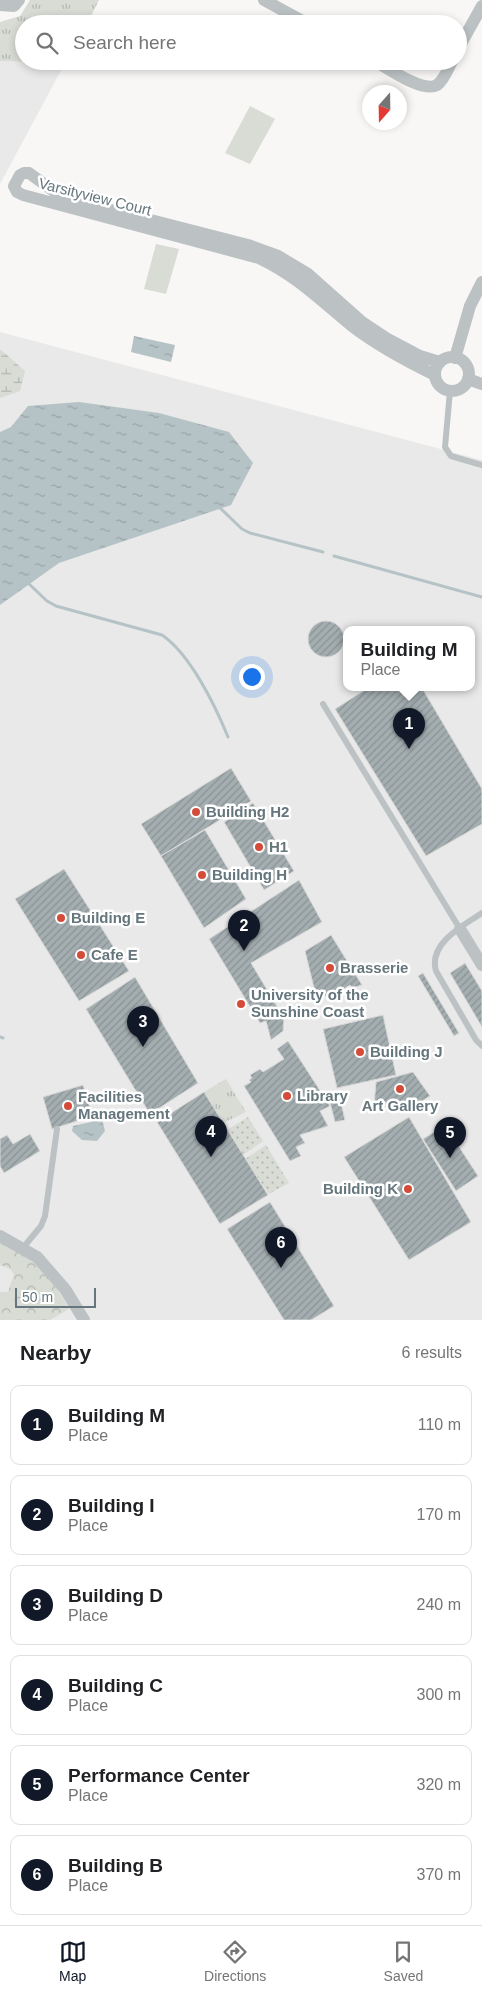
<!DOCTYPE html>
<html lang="en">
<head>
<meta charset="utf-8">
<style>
  :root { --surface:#fff; --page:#f2f2f2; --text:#202124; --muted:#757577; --line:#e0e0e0; --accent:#111827 }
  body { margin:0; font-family:Arial,sans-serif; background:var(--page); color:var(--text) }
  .compass { position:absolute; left:362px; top:85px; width:45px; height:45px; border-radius:50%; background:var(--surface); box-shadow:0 2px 8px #0003; rotate:200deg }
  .scale { position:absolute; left:15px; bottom:12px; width:81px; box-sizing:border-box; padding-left:5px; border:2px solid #65767d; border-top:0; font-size:14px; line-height:18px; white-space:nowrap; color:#65767d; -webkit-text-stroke:4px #fff; paint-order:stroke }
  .you { position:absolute; left:251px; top:676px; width:18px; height:18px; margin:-12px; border:4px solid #fff; border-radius:50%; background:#1a73e8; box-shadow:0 0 0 8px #1a73e833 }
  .badge { display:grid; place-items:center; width:32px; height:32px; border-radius:50%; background:var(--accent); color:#fff; font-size:16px; font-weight:700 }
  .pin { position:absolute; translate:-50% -41px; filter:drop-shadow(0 1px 2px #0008) }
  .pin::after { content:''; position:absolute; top:26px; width:18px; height:15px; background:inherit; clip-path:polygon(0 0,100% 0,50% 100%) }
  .popup { position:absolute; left:343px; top:626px; width:132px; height:65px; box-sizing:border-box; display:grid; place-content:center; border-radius:10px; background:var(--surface); filter:drop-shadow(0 1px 4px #0005); font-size:16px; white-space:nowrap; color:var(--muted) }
  .popup b { font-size:19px; color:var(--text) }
  .popup::after { content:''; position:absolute; left:50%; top:100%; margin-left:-10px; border:10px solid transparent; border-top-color:var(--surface) }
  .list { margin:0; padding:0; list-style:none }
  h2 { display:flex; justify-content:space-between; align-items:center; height:65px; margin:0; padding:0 20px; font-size:21px }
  h2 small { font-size:16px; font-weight:400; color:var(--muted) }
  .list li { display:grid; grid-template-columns:32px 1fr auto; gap:15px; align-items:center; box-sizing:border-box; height:80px; margin:0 10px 10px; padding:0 10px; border:1px solid var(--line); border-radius:10px }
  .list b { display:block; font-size:19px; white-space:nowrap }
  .list p { margin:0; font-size:16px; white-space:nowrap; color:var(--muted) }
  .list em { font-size:16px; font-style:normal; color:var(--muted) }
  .icon { flex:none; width:28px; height:28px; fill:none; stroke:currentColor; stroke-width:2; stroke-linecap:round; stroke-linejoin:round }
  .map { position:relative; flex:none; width:482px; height:1320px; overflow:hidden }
  .search { position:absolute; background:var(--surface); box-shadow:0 2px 8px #0003; left:15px; right:15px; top:15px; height:55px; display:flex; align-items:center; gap:12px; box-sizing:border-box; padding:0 18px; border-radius:28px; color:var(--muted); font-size:19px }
  .sheet { height:605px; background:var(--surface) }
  nav { display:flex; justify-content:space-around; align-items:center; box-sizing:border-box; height:70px; border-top:1px solid var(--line); background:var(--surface); font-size:14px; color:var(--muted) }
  nav a { display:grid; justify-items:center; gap:2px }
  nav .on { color:var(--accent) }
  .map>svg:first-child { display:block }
</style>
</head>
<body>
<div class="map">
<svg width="482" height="1320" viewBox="0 0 482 1320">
  <defs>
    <pattern id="grass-dots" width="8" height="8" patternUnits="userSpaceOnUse" patternTransform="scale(1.25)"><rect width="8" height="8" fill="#d8dcd5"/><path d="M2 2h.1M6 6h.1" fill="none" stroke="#b3b7b2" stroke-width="1.8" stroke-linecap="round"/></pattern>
    <pattern id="forest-crowns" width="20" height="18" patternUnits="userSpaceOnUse" patternTransform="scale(1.25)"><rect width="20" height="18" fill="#d8dcd5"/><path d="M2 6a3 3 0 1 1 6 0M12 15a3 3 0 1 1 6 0" fill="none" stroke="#b3b7b2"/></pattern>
    <pattern id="wetland-marsh" width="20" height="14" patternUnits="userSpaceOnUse" patternTransform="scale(1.25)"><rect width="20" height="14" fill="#d8dcd5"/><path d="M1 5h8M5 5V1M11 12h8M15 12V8" fill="none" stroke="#b3b7b2"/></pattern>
    <pattern id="park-tufts" width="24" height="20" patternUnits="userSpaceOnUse" patternTransform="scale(1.25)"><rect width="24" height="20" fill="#d8dcd5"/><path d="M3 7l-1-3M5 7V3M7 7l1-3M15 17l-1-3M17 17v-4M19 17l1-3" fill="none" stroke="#b3b7b2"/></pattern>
    <pattern id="water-ripples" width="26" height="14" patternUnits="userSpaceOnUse" patternTransform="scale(1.25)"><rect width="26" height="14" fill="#b6c3c6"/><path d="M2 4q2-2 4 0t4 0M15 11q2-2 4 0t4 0" fill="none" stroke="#98a3a6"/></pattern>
    <pattern id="building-hatch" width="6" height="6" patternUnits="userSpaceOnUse" patternTransform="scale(1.25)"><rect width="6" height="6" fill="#a4aeb1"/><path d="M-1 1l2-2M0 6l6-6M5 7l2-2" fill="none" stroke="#899295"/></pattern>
  </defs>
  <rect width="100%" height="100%" fill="#f8f7f5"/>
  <g fill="#e8e9e8" fill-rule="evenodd">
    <polygon points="0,61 65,63 0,184"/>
    <path d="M 0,332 L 482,460 L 482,1320 L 0,1320 ZM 346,630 L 472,630 L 472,688 L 346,688 Z"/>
  </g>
  <g fill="url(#grass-dots)">
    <polygon points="248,1117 263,1141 243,1155 227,1130"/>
    <polygon points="266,1145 289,1183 269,1194 245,1159"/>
  </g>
  <polygon fill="url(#forest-crowns)" points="0,1242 34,1262 52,1280 69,1309 50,1320 0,1320 0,1292 8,1292 14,1274 10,1269 0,1265"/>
  <polygon fill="url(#wetland-marsh)" points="0,349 25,371 20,391 0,398"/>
  <g fill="url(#park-tufts)">
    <polygon points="30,0 99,0 87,24 24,24 24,61 66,61 65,63 0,61 0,22 20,16"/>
    <polygon points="226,1079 246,1112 223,1123 204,1092"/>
  </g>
  <g fill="#d8dcd5">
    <polygon points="250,106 275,119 250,164 225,153"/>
    <polygon points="156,244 179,249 166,294 144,289"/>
  </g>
  <g fill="url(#water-ripples)">
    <polygon points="134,336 175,345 171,362 131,352"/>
    <polygon points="79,402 159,413 229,432 253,463 231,505 59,563 0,605 0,432 11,427 28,406"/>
    <polygon points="96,1117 102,1119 105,1131 97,1141 82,1140 72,1131 73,1126 91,1122"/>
  </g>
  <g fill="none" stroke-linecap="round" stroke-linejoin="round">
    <g stroke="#b6c3c6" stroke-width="3">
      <polyline points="218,506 242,529 250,533 323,552"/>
      <polyline points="334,556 482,597"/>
      <path d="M 27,582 L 47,601 L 56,606 L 162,635 C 190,654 215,705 228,737"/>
      <polyline points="0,1037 3,1038"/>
    </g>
  </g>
  <g fill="url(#building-hatch)" stroke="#d9d9d7">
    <circle cx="326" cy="639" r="18"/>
    <polygon points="368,688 422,688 482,789 482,824 426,856 335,709"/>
    <polygon points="231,768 251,801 161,856 141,824"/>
    <polygon points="253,803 294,871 264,890 224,822"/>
    <polygon points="205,830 246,899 204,928 161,856"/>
    <polygon points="64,869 129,971 79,1001 15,899"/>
    <polygon points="299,880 322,922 251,963 284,1018 283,1031 271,1040 266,1021 260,1023 209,939"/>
    <polygon points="331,935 362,985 352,988 350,985 330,998 315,992 305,951"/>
    <polygon points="465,963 482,991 482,1027 450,973"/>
    <polygon points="423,973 459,1033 454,1036 418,976"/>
    <polygon points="135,977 198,1083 150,1114 86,1009"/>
    <polygon points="383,1015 396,1075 337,1088 323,1029"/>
    <polygon points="288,1041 330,1106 320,1111 328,1126 300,1135 305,1143 296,1147 301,1156 290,1161 244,1086 251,1082 249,1080 252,1078 250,1075 260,1069 263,1072 284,1059 277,1049"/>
    <polygon points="413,1072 430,1096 405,1111 404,1108 390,1110 390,1107 374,1106 376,1082"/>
    <polygon points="83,1085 93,1116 52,1129 43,1097"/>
    <polygon points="204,1092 268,1195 220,1224 157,1122"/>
    <polygon points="339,1094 345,1120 335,1122 328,1095"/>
    <polygon points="409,1117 471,1222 409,1260 344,1157"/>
    <polygon points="445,1125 478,1176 456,1191 423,1139"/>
    <polygon points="30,1134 40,1151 4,1173 0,1166 0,1139 7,1135 13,1144"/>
    <polygon points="270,1202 334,1306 311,1320 284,1320 227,1229"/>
  </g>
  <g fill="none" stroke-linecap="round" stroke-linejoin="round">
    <g stroke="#bcc2c4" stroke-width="6">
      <polyline points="450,391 445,447 451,456 482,465"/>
      <polyline points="323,704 460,929"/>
      <path d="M 482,913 C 462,926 428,944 436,971 L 476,1040 L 482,1046"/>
      <polyline points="22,1249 41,1226 45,1216 57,1129"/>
    </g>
    <g stroke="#bcc2c4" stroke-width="12">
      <polyline points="264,0 308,24"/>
      <polyline points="0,5 14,6 19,0"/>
      <polyline points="458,49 482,6"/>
      <path d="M 375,61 C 389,69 423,93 437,85 C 444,80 448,69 452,61"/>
      <circle cx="452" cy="374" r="17"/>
      <polyline points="455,358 470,306 482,282"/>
      <path d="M 435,375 C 406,361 378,346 352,326 C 320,300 297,276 259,258 L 23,195 L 17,192 L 14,186 L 20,175 L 24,173 L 29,173 L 55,192 L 69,199 L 248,245 L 278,256 L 308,274 L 362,322 L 386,338 L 420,356 L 440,362"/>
      <polyline points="468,379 482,384"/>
      <polyline points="460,929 482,965"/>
      <polyline points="0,1236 37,1257 65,1289 84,1320"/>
    </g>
  </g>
  <g fill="#d44b39" stroke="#fff" stroke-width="2">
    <circle cx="196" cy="812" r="5"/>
    <circle cx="259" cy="847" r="5"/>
    <circle cx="202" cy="875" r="5"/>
    <circle cx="61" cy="918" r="5"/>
    <circle cx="81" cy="955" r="5"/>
    <circle cx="330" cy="968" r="5"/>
    <circle cx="241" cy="1004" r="5"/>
    <circle cx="360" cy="1052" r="5"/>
    <circle cx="400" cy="1089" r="5"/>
    <circle cx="287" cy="1096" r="5"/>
    <circle cx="68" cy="1106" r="5"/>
    <circle cx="408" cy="1189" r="5"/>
  </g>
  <g text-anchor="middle" stroke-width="5" stroke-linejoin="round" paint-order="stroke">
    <g font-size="15" fill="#65767d" stroke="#fff">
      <text transform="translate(95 197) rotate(14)" y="5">Varsityview Court</text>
    </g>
    <g font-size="15" font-weight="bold" fill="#65767d" stroke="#fff" text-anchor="start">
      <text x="206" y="817">Building H2</text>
      <text x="269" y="852">H1</text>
      <text x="212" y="880">Building H</text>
      <text x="71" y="923">Building E</text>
      <text x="91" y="960">Cafe E</text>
      <text x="340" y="973">Brasserie</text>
      <text x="251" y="1000">University of the<tspan x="251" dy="17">Sunshine Coast</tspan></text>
      <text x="370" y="1057">Building J</text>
      <text x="297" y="1101">Library</text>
      <text x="78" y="1102">Facilities<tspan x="78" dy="17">Management</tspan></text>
      <text x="400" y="1111" text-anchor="middle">Art Gallery</text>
      <text x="398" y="1194" text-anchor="end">Building K</text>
    </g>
  </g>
</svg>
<svg class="compass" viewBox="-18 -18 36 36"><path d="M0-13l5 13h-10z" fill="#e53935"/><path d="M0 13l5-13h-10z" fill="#757577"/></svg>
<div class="scale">50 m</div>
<div class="you"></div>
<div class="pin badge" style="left:409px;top:749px">1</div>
<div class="popup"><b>Building M</b>Place</div>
<div class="pin badge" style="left:244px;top:951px">2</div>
<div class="pin badge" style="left:143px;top:1047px">3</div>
<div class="pin badge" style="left:211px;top:1157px">4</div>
<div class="pin badge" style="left:450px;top:1158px">5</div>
<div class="pin badge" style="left:281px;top:1268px">6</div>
<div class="search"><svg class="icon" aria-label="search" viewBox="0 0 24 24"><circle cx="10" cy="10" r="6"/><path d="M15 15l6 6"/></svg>Search here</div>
</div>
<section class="sheet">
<h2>Nearby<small>6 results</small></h2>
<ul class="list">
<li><span class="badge">1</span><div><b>Building M</b><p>Place</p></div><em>110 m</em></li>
<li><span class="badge">2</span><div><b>Building I</b><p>Place</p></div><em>170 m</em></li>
<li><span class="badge">3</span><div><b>Building D</b><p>Place</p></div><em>240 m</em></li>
<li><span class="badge">4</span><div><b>Building C</b><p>Place</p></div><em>300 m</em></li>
<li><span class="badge">5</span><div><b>Performance Center</b><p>Place</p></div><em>320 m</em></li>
<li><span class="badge">6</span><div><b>Building B</b><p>Place</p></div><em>370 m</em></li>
</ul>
</section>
<nav>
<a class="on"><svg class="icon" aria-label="map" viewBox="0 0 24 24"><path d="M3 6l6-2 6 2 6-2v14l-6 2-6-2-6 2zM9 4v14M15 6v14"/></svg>Map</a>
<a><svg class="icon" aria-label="directions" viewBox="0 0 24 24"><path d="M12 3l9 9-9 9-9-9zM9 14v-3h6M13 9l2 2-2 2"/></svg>Directions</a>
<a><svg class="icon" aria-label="saved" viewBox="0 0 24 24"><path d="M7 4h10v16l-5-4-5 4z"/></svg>Saved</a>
</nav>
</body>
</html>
